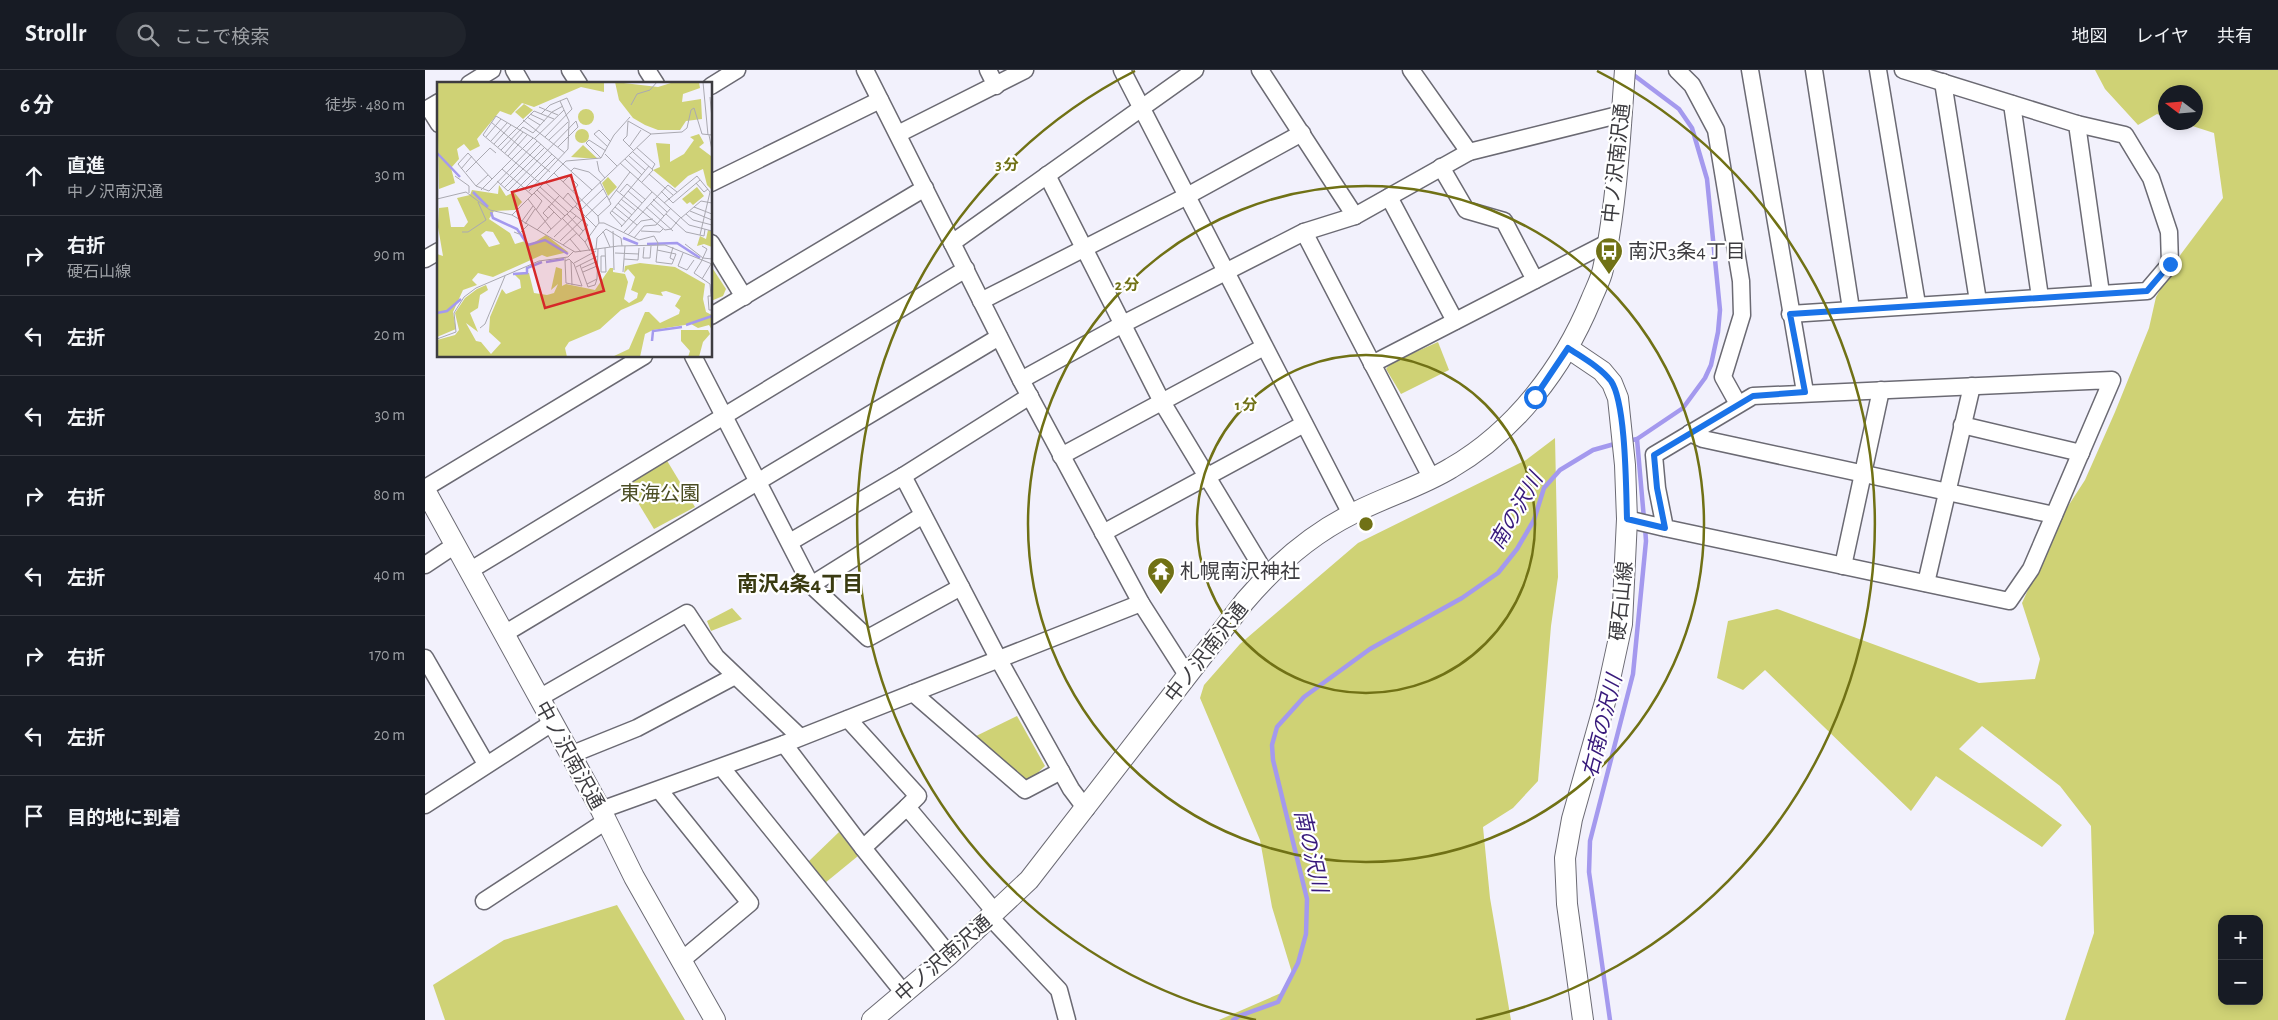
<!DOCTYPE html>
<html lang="ja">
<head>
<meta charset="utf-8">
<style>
  :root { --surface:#171b24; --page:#20242c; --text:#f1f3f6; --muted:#9ea1a6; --line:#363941 }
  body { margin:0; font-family:"Alegreya Sans","Noto Sans JP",sans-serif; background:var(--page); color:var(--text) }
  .controls { position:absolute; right:15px; bottom:15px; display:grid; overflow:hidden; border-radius:10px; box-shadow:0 2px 12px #0003 }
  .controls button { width:45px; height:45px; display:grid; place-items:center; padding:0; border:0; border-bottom:1px solid var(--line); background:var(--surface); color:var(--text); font:25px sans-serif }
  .compass { position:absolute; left:1733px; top:15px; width:45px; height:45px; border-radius:50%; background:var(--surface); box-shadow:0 2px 12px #0003; rotate:286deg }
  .stop { position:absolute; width:15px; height:15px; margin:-11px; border:4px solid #1a73e8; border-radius:50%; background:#fff }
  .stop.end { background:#1a73e8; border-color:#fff; box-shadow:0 1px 5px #0008 }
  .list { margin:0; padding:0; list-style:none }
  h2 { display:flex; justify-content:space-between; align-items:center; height:65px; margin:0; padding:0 20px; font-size:21px }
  h2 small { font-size:16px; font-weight:400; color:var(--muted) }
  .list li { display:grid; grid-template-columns:32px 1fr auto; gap:15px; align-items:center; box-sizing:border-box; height:80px; padding:0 20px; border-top:1px solid var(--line) }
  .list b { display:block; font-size:19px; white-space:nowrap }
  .list p { margin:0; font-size:16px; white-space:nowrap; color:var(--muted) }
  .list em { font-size:16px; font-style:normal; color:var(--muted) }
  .icon { flex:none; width:28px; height:28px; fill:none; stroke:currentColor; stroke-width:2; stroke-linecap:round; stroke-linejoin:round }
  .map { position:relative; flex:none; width:1853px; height:950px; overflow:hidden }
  header { display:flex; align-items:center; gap:30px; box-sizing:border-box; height:70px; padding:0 25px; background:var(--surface); border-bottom:1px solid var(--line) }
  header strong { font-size:24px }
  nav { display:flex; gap:28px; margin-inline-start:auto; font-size:18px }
  .search { width:350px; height:45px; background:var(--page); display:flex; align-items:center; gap:12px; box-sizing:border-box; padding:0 18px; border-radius:28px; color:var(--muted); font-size:19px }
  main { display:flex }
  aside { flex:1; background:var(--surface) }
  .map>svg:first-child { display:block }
</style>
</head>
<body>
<header>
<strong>Strollr</strong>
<div class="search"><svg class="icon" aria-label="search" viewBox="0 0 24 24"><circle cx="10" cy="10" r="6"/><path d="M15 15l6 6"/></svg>ここで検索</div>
<nav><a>地図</a><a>レイヤ</a><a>共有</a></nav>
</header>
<main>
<aside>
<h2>6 分<small>徒歩 · 480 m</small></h2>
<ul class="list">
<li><svg class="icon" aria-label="ahead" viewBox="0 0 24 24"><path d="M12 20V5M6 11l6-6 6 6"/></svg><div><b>直進</b><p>中ノ沢南沢通</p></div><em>30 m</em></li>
<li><svg class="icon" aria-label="right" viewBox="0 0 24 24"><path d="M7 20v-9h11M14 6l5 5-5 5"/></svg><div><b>右折</b><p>硬石山線</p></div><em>90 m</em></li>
<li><svg class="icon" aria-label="left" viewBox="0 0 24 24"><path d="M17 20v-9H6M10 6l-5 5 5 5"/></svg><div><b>左折</b></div><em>20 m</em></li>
<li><svg class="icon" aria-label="left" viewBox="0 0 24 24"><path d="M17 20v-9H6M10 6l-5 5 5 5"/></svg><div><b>左折</b></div><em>30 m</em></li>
<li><svg class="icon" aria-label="right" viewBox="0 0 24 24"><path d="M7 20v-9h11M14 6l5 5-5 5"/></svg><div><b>右折</b></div><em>80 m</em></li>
<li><svg class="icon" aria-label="left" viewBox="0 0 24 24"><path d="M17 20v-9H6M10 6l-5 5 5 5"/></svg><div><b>左折</b></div><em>40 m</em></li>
<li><svg class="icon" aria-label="right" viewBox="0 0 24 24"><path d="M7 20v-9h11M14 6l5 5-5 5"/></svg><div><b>右折</b></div><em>170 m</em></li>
<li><svg class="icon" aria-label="left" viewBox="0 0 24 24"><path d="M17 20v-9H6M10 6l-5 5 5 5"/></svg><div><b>左折</b></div><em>20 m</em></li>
<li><svg class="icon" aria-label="arrive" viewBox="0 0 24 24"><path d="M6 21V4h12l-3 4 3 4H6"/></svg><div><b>目的地に到着</b></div></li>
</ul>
</aside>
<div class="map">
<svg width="1853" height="950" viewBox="0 0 1853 950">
  <rect width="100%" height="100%" fill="#f2f1fc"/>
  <g fill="#cfd275" fill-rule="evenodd">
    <path d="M 1670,0 L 1853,0 L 1853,950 L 1640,950 L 1669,863 L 1666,756 L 1635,716 L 1557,656 L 1534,679 L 1637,755 L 1617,777 L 1511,706 L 1486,741 L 1340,600 L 1318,620 L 1292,608 L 1303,551 L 1352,539 L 1554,613 L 1610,609 L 1615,589 L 1597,533 L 1636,447 L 1660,410 L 1690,342 L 1724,258 L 1731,227 L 1756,184 L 1798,128 L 1789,63 L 1758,53 L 1770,52 L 1770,22 L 1740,22 L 1740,47 L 1732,44 L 1713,55 L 1680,19 ZM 1797,849 L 1834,849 L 1834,931 L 1797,931 Z"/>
    <polygon points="286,196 301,219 298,226 286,231"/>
    <polygon points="1013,272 1024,300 976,324 961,299 966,293"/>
    <polygon points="1130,368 1133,507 1126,556 1113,711 1088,738 1058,757 1065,828 1086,950 794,950 856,923 868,906 847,837 835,770 775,628 779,615 815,574 933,473 1101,390"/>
    <polygon points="241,389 270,437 229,459 201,413"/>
    <polygon points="307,538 317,549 286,561 282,551"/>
    <polygon points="592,646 620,696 603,712 549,667"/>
    <polygon points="414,762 433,786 400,813 384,791"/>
    <polygon points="192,835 260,950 20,950 8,915 79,870"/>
  </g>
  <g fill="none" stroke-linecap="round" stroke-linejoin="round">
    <g stroke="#a499ee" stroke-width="4.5">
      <polyline points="1212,369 1219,449"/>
      <polyline points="1203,371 1212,369 1258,338 1280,308 1286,295 1293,262 1295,240 1282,109 1267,58 1254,39 1206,3"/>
      <polyline points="808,950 814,946 853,932 873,893 881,864 882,829 848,690 847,675 852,657 879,627 945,579 1037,528 1073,503 1092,479 1109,450 1119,418 1135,400 1168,380 1193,373"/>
      <polyline points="1185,950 1164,802 1165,771 1208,604 1221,471 1220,457"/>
    </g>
    <g stroke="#6b6a73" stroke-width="19">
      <g id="minor">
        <polyline points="89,0 97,14"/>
        <polyline points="145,0 154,14"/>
        <polyline points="222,0 231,14"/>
        <polyline points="440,0 596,310 716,533 762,605"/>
        <polyline points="563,0 571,16"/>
        <polyline points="697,0 926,444"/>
        <polyline points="835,0 930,146"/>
        <polyline points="986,0 1044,82 1197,44"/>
        <polyline points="1252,0 1267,15 1291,60 1316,211 1317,245 1298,307 1313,334"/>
        <polyline points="1325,0 1380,322"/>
        <polyline points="1389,0 1426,239"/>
        <polyline points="1453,0 1492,234"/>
        <polyline points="1478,0 1652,54 1676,223"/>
        <polyline points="1518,12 1553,231"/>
        <polyline points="44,14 67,0"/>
        <polyline points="286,16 312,0"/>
        <polyline points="14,32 4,38 14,54"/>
        <polyline points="1587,34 1615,227"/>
        <polyline points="473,64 600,0"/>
        <polyline points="1016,97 1041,140 1079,151 1110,210"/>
        <polyline points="622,105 737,332 842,506"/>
        <polyline points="286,113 455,30"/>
        <polyline points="964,127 1030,251"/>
        <polyline points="879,162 1007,409"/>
        <polyline points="286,173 319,227"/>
        <polyline points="527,173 770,0"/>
        <polyline points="0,189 14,181"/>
        <polyline points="556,231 762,126 877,63"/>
        <polyline points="1365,244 1722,221 1745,194 1744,162 1726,108 1700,65 1652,54"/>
        <polyline points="286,246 500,118"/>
        <polyline points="268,286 386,515 443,568 536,517"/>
        <polyline points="947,294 1182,173"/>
        <polyline points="596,310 698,254 879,162 930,146 1044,82"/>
        <polyline points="1537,355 1656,383"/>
        <polyline points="1265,363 1278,369 1629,445"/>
        <polyline points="636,386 839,277"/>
        <polyline points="478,406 574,590 646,719 661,739"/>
        <polyline points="0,418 219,286"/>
        <polyline points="1202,449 1240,458 1584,531 1606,499 1687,310 1328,326 1229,385 1232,418 1240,458"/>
        <polyline points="678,463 879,354"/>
        <polyline points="365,472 478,406 605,326"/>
        <polyline points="0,495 30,475"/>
        <polyline points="1418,496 1456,320"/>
        <polyline points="44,501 541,199"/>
        <polyline points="1501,513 1547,316"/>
        <polyline points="386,515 498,445"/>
        <polyline points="79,564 574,267"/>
        <polyline points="0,588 61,694"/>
        <polyline points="488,623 600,720 636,701"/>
        <polyline points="114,628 262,543 291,587 375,667"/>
        <polyline points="423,649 493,726 482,737"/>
        <polyline points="359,674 438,778 524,885"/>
        <polyline points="145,685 212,658 310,606"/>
        <polyline points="297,698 478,922"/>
        <polyline points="235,721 325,833 257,890"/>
        <polyline points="0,735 127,653"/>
        <polyline points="176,740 359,674 716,533"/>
        <polyline points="438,778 482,737 570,842"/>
        <polyline points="59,831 181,751"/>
        <polyline points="565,847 634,920 642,950"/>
      </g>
    </g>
    <g stroke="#6b6a73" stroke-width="22">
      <g id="tertiary">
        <polyline points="1143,278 1177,301 1187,313 1193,328 1200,395 1202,449 1197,554 1180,632 1147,749 1140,788 1142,834 1158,950"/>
        <polyline points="0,420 176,740 209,807 290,950"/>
        <path d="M 447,950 L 524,885 L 604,810 L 820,531 C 850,496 885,465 927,444 C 959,427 995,417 1026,398 C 1090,361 1138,298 1166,230 C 1170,220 1176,209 1178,199 C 1192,133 1195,66 1200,0"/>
      </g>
    </g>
    <use href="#minor" stroke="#fff" stroke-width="16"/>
    <use href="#tertiary" stroke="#fff" stroke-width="20"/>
  </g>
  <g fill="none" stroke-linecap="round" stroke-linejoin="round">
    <path stroke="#1a73e8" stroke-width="6" d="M 1110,327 L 1143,278 C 1158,288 1175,297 1186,311 C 1201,333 1201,419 1202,449 L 1240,458 L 1232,418 L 1229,385 L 1328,326 L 1380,322 L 1365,244 L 1722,221 L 1745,194"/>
  </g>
  <g fill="none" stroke="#707115" stroke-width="2.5">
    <circle cx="941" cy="454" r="169"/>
    <circle cx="941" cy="454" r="338"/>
    <path d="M831 950A508 508 0 0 1 710 1M1172 1A508 508 0 0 1 1051 950"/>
  </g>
  <defs>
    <g id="bus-pin" transform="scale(1.4375)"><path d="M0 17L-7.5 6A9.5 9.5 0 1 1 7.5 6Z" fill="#707115" stroke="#fff"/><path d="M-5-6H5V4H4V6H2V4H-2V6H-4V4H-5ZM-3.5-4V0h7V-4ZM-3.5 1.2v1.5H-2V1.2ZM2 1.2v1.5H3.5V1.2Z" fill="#fff"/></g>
    <g id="temple-pin" transform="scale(1.4375)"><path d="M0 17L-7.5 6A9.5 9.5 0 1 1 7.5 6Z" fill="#707115" stroke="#fff"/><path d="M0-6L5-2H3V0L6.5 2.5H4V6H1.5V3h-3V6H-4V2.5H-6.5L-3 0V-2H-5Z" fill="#fff"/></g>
  </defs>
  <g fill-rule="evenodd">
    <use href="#bus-pin" x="1184" y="181"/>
    <use href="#temple-pin" x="736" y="501"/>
  </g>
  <g text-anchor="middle" stroke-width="4.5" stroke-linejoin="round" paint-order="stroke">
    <g font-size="20" fill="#3d3c40" stroke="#fff">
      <text transform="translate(1191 93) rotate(-84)" y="7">中ノ沢南沢通</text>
      <text transform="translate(1196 531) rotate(-84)" y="7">硬石山線</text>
      <text transform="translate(781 582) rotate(-52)" y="7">中ノ沢南沢通</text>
      <text transform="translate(145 685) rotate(61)" y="7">中ノ沢南沢通</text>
      <text transform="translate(518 888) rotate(-41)" y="7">中ノ沢南沢通</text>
    </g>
    <g font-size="20" fill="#3d3c40" stroke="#fff" text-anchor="start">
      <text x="1203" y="188">南沢3条4丁目</text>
      <text x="755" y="508">札幌南沢神社</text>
    </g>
    <g font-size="20" fill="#4b4d23" stroke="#fff">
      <text x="235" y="430">東海公園</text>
    </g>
    <g font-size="21" font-style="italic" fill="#37197b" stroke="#fff">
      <text transform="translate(1091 441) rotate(-60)" y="7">南の沢川</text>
      <text transform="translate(1177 656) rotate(-76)" y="7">右南の沢川</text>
      <text transform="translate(886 781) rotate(77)" y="7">南の沢川</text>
    </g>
    <g font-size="21" font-weight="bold" fill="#3a3b12" stroke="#fff">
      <text x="375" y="521">南沢4条4丁目</text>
    </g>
  </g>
  <g transform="translate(12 12)">
    <rect width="275" height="275" fill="#f2f1fc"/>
    <path d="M 0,0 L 167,0 L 167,10 L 144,5 L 97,25 L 85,21 L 74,33 L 63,29 L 40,57 L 43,64 L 33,69 L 27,62 L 20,67 L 22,77 L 14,86 L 18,101 L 2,107 ZM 178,0 L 221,5 L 237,0 L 262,0 L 263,6 L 246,12 L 245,20 L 264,17 L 265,37 L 249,39 L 243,48 L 221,48 L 208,43 L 196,36 L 182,18 ZM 87,22 L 96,28 L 86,37 L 78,30 ZM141 35a8 8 0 1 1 16 0a8 8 0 1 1-16 0ZM138 54a7 7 0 1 1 14 0a7 7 0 1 1-14 0ZM 262,52 L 267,61 L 262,65 L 274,74 L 275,108 L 270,103 L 266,87 L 251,94 L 238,106 L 216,88 L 223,85 L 219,61 L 233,62 L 233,80 L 247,72 L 257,58 L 253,55 ZM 146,63 L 161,77 L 134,75 ZM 171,95 L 180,105 L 171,114 L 165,101 ZM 62,103 L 69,114 L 77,110 L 85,120 L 78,128 L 57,129 L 52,137 L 73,151 L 78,162 L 88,159 L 93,163 L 109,153 L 131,170 L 110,175 L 105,173 L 56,195 L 41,191 L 35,198 L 40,203 L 26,208 L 16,230 L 19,247 L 0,255 L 0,172 L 6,174 L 1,145 L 2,126 L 11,125 L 14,145 L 27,145 L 31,140 L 20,116 L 33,113 L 35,108 L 61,112 ZM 49,149 L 56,150 L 63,162 L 52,165 L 44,153 ZM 260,105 L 267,114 L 256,123 L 253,120 L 250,122 L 245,117 ZM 271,148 L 275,149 L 275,165 L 267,162 L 260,164 L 263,154 L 269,157 ZM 203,181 L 238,185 L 268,202 L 266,217 L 269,230 L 275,233 L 275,248 L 272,243 L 261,246 L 254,242 L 216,248 L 208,252 L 203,275 L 175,275 L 192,267 L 208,230 L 212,230 L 223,241 L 242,232 L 243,228 L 238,224 L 244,214 L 229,209 L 224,210 L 226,214 L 210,211 L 205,219 L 184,228 L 163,247 L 132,260 L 128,266 L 130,275 L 0,275 L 0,258 L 18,253 L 22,248 L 18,231 L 28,216 L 40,207 L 49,203 L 51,208 L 43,213 L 41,226 L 33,231 L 41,250 L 29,241 L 39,259 L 44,260 L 54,272 L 64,261 L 52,250 L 53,235 L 65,207 L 69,212 L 84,206 L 83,198 L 77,192 L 92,191 L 97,211 L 110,213 L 117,211 L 121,202 L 114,208 L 119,185 L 125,187 L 125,204 L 129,202 L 158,208 L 173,186 L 176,186 L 176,190 L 188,192 L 191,200 L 187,217 L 192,221 L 200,216 L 201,211 L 194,208 L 198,195 L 191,187 L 187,191 L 188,184 ZM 244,248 L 271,248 L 273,252 L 266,260 L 262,275 L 251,275 L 253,269 L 244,259 Z" fill="#cfd275" fill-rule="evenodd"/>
    <path fill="none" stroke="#a499ee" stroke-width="2.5" d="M 0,71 L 23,95M 36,110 L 51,125M 54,130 L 56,136 L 80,147 L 91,163 L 108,158 L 131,172M 186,156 L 201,162M 210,162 L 240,161 L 263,176M 109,180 L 127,177M 76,192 L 90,191 L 90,186 L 105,180M 0,231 L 10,229 L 24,217M 249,243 L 275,234M 215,259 L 216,249 L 245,245"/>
    <path fill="none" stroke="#aaa9b1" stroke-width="1" d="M 266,0 L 271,53M 273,15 L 275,37M 194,23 L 200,12 L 213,8 L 220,0M 102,25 L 121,33M 93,32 L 108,39M 104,32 L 113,23 L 130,16 L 135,27 L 108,55M 90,35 L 103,43M 193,35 L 177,53 L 164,76 L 129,79 L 75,133 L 138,170 L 181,164 L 228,163 L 275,182M 86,38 L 128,71M 191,39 L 214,52 L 245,50 L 250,46 L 254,28 L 257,26 L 265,52 L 275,53M 191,39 L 190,54 L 186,58 L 197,69M 54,40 L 113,90M 272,53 L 275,68M 49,55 L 64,37M 97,57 L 127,28M 112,58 L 131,40M 54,59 L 70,41M 57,62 L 74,43M 61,65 L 97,29 L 117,37M 171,65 L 157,52 L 162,48 L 174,60M 192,65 L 204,48M 200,66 L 218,82 L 215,87M 64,68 L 86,45 L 96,51 L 115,30 L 126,24M 196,70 L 216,88 L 205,100M 68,71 L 86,50M 168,72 L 180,84M 71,74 L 90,53M 192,74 L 208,88M 164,76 L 149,61 L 152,58 L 169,69M 188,77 L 205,93M 160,79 L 162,89 L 168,96M 183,81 L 252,143 L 275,149M 24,87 L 35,74M 65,87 L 95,113M 134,89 L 137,86 L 152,90 L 164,100M 29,90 L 53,66 L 59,71M 117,91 L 161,134 L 162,141M 212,92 L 236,113M 18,94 L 32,104 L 32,111M 55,97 L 31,71 L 21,82 L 39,104 L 52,109 L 100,59M 60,99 L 71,109 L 139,39 L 141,45 L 121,65M 108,100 L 136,126M 126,100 L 132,94 L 141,103 L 136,109M 259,101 L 267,110 L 271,107M 63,103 L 104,62M 105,103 L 46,53 L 59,34 L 98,57 L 155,108M 39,104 L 51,93M 103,105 L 131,130M 67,106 L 107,66M 88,106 L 119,75M 44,108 L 96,56M 100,108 L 128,134M 179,108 L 228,148 L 234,147 L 244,135M 78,109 L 115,72M 92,109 L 131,67 L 132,39 L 123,19M 191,109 L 205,121M 224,109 L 236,121 L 263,98M 183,110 L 190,102 L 209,118M 97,111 L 105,119 L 99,128M 0,117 L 29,110 L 53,128 L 75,133M 91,117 L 114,147M 126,117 L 131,111 L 140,122M 184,117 L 199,129M 216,117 L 230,130M 172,118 L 193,90M 181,121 L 195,133M 213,121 L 227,134M 227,121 L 260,94 L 273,110 L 263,153M 111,124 L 124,137M 138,124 L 159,145M 178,125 L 200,143M 209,125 L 236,149M 257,125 L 275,132M 133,129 L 151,143 L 142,154M 143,129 L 166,107M 175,129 L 189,140M 253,129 L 275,138M 130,132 L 146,149M 229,132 L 249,150 L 267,154 L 268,147M 249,132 L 256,138 L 275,143M 161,134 L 174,122 L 163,100M 111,136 L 106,131 L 122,114M 125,136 L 148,160M 244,136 L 264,119 L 275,121M 85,139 L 96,124M 88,142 L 98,127M 185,144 L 173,131 L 212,84M 184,145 L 215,110M 100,148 L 117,130M 166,149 L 173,165M 176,149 L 177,188M 204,149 L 223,150 L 226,147M 25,150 L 31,150 L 49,138 L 41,120M 77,150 L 82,152 L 91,143M 187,150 L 231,103 L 240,110M 110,151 L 214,52M 191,153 L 204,139 L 216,137M 117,155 L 139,134M 197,156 L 207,144 L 219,143 L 234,126M 133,157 L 144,170M 123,159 L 170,114M 248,162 L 266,176 L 275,177M 126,163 L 140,151M 207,165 L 206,176 L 213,176 L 214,164M 236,165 L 233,176 L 237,178M 159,167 L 160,156 L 169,147 L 184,156 L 185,164M 153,169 L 148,160 L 162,141 L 167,141 L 202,158 L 217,154 L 221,161 L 219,180 L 235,182 L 239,172 L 220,168M 178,171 L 202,172M 246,171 L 241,184 L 250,188 L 257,178M 168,174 L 164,174 L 164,190 L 169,190 L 168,166M 128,176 L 128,179 L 129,201 L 145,204 L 137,182 L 132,177 L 128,179M 187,177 L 201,178 L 202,166M 134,179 L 135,203M 264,180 L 257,191 L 273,202 L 274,214M 264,180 L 270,167 L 265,164M 137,181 L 159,169M 143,183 L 151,205 L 158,203 L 160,197M 139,185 L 161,174M 145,186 L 161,179M 146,190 L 160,184M 186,190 L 188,164M 265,197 L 274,182M 150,202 L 160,197 L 161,167M 274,214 L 271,214 L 272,228 L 275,228M 43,246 L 48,242 L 68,194M 0,257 L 19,250 L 17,231 L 27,215 L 39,206 L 102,179 L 131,175 L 137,169"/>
    <path fill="#d62828" fill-opacity="0.15" stroke="#d62828" stroke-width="2.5" d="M 134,93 L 167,209 L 108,226 L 75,110 Z"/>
    <rect width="275" height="275" fill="none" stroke="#3d3c40" stroke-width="2.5"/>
  </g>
  <circle cx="941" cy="454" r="8" fill="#707115" stroke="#fff" stroke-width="2.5"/>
  <g font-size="15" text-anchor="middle" font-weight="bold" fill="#707115" stroke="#fff" stroke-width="4.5" stroke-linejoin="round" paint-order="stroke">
    <text x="582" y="100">3 分</text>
    <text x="702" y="220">2 分</text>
    <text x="821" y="340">1 分</text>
  </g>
</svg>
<div class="controls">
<button>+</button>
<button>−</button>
</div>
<svg class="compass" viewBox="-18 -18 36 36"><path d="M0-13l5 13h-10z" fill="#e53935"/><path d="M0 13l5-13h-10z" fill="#9ea1a6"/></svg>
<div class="stop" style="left:1110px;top:327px"></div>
<div class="stop end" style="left:1745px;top:194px"></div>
</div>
</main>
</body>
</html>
